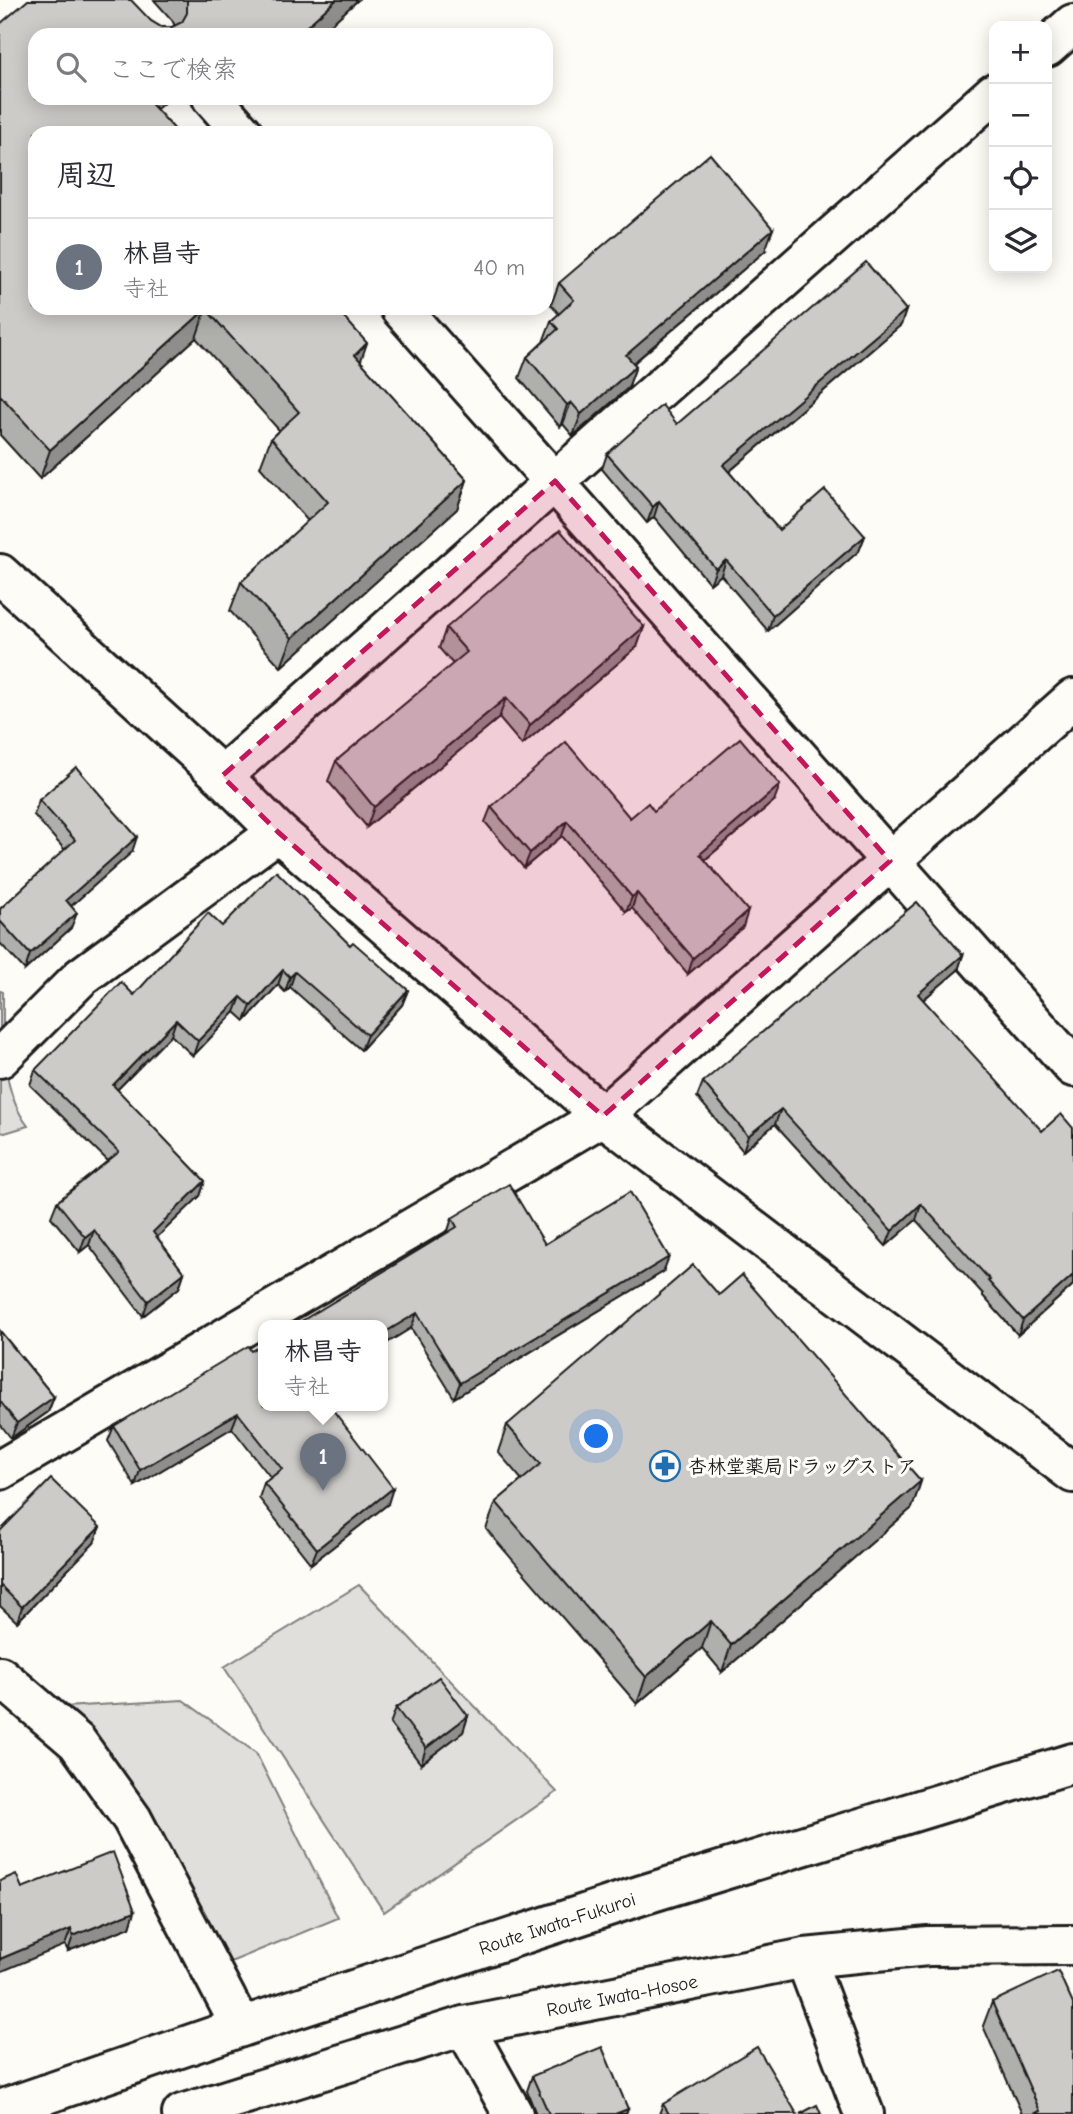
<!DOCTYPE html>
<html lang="ja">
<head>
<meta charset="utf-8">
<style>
  :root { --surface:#fff; --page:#f7f7f7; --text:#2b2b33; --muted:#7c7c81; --line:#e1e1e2; --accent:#1f6fb2 }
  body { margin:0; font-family:"Comic Neue","Klee One",sans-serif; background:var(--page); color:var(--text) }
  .controls { position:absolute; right:21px; top:21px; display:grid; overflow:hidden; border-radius:14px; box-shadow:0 4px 18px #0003 }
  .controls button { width:63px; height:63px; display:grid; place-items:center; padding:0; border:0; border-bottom:2px solid var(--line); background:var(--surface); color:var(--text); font:35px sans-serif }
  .you { position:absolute; left:597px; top:1437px; width:24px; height:24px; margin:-18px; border:5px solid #fff; border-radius:50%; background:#1a73e8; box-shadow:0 0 0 10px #1a73e833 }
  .badge { display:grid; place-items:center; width:46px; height:46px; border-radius:50%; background:var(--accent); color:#fff; font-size:23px; font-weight:700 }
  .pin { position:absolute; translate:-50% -58px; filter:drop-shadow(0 2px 4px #0008) }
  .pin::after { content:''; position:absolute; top:37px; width:24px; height:21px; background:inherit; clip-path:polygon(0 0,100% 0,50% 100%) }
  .popup { position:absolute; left:258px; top:1320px; width:130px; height:91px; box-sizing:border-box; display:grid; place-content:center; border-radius:14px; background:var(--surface); filter:drop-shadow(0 2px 5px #0005); font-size:23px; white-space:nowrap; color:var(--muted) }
  .popup b { font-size:26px; color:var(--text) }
  .popup::after { content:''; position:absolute; left:50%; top:100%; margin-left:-14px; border:14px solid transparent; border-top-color:var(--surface) }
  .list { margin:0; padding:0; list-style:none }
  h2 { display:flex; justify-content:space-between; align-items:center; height:91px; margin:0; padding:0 28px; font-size:30px }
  h2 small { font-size:23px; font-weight:400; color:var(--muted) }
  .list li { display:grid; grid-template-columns:46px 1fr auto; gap:21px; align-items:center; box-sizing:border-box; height:98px; padding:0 28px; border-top:2px solid var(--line) }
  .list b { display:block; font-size:26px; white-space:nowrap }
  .list p { margin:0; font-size:23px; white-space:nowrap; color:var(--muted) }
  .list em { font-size:23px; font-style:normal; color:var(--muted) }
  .icon { flex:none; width:38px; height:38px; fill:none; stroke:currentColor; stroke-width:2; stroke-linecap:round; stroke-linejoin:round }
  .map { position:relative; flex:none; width:1073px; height:2114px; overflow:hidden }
  .search { position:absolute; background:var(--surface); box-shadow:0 4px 18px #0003; left:28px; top:28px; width:525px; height:77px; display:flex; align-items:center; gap:18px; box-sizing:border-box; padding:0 24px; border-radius:21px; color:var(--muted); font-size:26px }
  .panel { position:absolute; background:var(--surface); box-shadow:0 4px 18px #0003; left:28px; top:126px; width:525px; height:189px; border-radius:21px }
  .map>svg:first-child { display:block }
</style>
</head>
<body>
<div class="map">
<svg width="1073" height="2114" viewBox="0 0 1073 2114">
  <rect width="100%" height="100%" fill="#fdfcf7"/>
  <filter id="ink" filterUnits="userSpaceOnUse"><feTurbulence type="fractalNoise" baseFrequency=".0143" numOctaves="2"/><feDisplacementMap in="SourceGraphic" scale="14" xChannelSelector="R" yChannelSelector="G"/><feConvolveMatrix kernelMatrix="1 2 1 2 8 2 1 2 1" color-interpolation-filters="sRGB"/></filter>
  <g filter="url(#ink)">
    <g fill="#e0dfdb" stroke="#7e7e7c" stroke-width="2">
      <path d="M 0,991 L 3,992 C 3,1037 0,1089 28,1126 L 5,1133 L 0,1132 Z"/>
      <polygon points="359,1585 557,1792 384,1912 224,1667"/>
      <polygon points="183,1700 256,1753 338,1918 211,1970 65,1707"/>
    </g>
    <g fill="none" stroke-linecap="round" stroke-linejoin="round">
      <g stroke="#1c1c1c" stroke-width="44">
        <g id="minor">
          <polyline points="1047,47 1073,24"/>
          <polyline points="212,98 243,133"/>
          <polyline points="400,308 1073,1067"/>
          <polyline points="0,574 222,776 278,832 603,1116 1073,1473"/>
          <polyline points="222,776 994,93"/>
          <polyline points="0,1058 81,977 278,832"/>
          <polyline points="0,1470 603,1116 1073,699"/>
          <polyline points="0,1676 77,1742 132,1819 241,2027"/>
          <polyline points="805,1958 864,2114"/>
          <polyline points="464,2026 513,2114"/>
        </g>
      </g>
      <g stroke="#1c1c1c" stroke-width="44">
        <g id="major">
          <polyline points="0,2110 241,2027 642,1895 1073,1763"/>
          <polyline points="182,2114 464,2026 805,1958 928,1946 1073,1945"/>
        </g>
      </g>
      <use href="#minor" stroke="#fdfcf7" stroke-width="38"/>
      <use href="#major" stroke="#fdfcf7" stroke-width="38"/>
    </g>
    <g fill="#afafac" stroke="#1c1c1c" stroke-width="2">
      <polygon points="154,0 358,0 319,35 35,35 156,109 336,308 361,362 467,480 457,509 281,667 230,611 241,582 308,521 260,467 271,438 279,430 196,338 40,479 0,435 0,24 151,21 161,27 172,27 175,26 172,20"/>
      <polygon points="765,251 634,363 636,366 628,388 573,436 563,424 560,427 519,378 527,357 543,342 551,321 559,314 551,305 559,283"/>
      <polygon points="906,310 901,325 729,472 779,530 865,536 859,551 768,631 721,575 710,584 654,517 647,523 602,469 607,454 677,424"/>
      <polygon points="644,627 637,647 522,745 499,718 367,827 328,781 336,761 453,664 439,648 446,628"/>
      <polygon points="39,800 132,852 71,906 71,928 25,970 0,943 0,909 65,850 34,815"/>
      <polygon points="774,801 705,860 743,927 688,974 632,908 626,912 562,836 524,868 485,822 491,807 630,818 654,811"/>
      <polygon points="222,926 350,945 408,990 402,1005 361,1050 290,987 285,992 278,985 245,1021 235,1012 193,1056 171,1035 117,1090 205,1181 200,1196 157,1237 184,1273 179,1288 143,1316 89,1245 80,1252 51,1217 57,1202 108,1161 30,1085 35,1070 134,995"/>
      <polygon points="963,955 958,970 923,1000 1073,1285 1018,1335 983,1296 983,1294 916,1220 886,1246 775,1124 743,1151 697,1097 703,1082"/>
      <polygon points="452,1218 545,1244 663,1272 454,1398 411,1328 382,1346 447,1234"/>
      <polygon points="719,1295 921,1481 912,1508 722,1672 702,1648 637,1704 486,1529 496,1502 522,1480 498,1452 507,1425"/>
      <polygon points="0,1331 54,1397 48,1412 11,1438 0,1424"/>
      <polygon points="251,1351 388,1504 311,1564 259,1498 264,1483 271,1478 232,1428 135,1486 108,1441 114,1426"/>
      <polygon points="0,1531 94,1543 17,1622 0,1606"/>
      <polygon points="396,1708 468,1716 463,1732 421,1764 390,1724"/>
      <polygon points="22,1888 135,1911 130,1927 68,1951 65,1945"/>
      <polygon points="992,2002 1073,2114 1022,2114 983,2026"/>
      <polygon points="532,2076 628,2109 626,2114 536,2114 527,2091"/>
      <polygon points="663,2104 797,2114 659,2114"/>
    </g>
    <g fill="#8f8e8c" stroke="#1c1c1c" stroke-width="2">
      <polygon points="336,0 358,0 319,35 297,35"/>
      <polygon points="146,98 170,98 135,127"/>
      <polygon points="773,229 765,251 618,376 626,355"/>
      <polygon points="206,309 196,338 40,479 50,450"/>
      <polygon points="906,310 901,325 718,481 723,465"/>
      <polygon points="367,343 357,372 355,355"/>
      <polygon points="636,366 628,388 573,436 581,414"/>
      <polygon points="571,402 563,424 560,427 567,405"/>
      <polygon points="467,480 457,509 281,667 292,638"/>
      <polygon points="659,501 654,517 647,523 653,507"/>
      <polygon points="865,536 859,551 768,631 773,615"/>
      <polygon points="726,560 721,575 710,584 716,569"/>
      <polygon points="644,627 637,647 522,745 530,725"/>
      <polygon points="506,698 499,718 367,827 374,807"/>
      <polygon points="780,785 774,801 694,869 700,854"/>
      <polygon points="567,821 562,836 524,868 530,853"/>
      <polygon points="137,837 132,852 60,916 66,900"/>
      <polygon points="637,893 632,908 626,912 632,897"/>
      <polygon points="748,911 743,927 688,974 693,958"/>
      <polygon points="77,913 71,928 25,970 30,954"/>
      <polygon points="963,955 958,970 912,1009 918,994"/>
      <polygon points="283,970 278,985 245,1021 251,1006"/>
      <polygon points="295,972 290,987 285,992 290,977"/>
      <polygon points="408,990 402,1005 361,1050 367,1035"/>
      <polygon points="241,997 235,1012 193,1056 198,1041"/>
      <polygon points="176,1020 171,1035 107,1100 113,1085"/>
      <polygon points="781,1109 775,1124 743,1151 748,1136"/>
      <polygon points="205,1181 200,1196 147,1247 153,1232"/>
      <polygon points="921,1204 916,1220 886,1246 892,1231"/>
      <polygon points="94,1230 89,1245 80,1252 85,1237"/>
      <polygon points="669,1257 663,1272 454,1398 460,1383"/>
      <polygon points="184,1273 179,1288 143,1316 148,1301"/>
      <polygon points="1073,1275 1073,1285 1018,1335 1023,1320"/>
      <polygon points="417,1313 411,1328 382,1346 382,1334"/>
      <polygon points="54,1397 48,1412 11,1438 17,1423"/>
      <polygon points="238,1413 232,1428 135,1486 140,1470"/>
      <polygon points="921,1481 912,1508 722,1672 731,1645"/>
      <polygon points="393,1488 388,1504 311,1564 317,1549"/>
      <polygon points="100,1527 94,1543 17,1622 22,1607"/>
      <polygon points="711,1621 702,1648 637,1704 646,1677"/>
      <polygon points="468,1716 463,1732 421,1764 426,1748"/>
      <polygon points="135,1911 130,1927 68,1951 73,1936"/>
      <polygon points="71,1929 65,1945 0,1972 0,1959"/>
      <polygon points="628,2109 626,2114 615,2114"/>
    </g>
    <g fill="#cccbc8" stroke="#1c1c1c" stroke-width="2">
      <polygon points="28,0 131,0 151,21 161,27 172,27 182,22 187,13 187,0 336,0 297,35 35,35 35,98 146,98 178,133 35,133 35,308 336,308 367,343 355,355 467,480 292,638 241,582 328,502 271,438 299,412 206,309 50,450 0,395 0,24"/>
      <polygon points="710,154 773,229 626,355 636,366 581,414 571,402 567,405 527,357 558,329 551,321 574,300 559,283"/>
      <polygon points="866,262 906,310 723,465 779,530 825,490 865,536 773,615 726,560 716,569 659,501 653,507 607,454 662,405 677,424"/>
      <polygon points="560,530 644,627 530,725 506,698 374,807 336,761 467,652 446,628"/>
      <polygon points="740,738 780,785 700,854 748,911 693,958 637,893 632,897 567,821 530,853 491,807 566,742 630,818 648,803 654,811"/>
      <polygon points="76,767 137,837 66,900 77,913 30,954 0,921 0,909 75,840 39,800"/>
      <polygon points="276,871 350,945 353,942 408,990 367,1035 295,972 290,977 283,970 251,1006 241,997 198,1041 176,1020 113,1085 205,1181 153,1232 184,1273 148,1301 94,1230 85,1237 57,1202 119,1152 35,1070 121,982 134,995 208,913 222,926"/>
      <polygon points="917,902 963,955 918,994 1042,1131 1061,1114 1073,1128 1073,1275 1023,1320 988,1281 990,1280 921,1204 892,1231 781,1109 748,1136 703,1082"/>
      <polygon points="509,1184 545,1244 630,1192 669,1257 460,1383 417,1313 382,1334 382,1325 295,1325 457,1227 452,1218"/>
      <polygon points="693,1265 719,1295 742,1275 921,1481 731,1645 711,1621 646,1677 496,1502 541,1464 507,1425"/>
      <polygon points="0,1331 54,1397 17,1423 0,1401"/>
      <polygon points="263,1344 263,1405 329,1405 393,1488 317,1549 264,1483 282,1469 238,1413 140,1470 114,1426 248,1346 251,1351"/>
      <polygon points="51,1479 100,1527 22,1607 0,1585 0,1531"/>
      <polygon points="439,1677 468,1716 426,1748 396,1708"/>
      <polygon points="113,1852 135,1911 73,1936 71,1929 0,1959 0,1881 16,1874 22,1888"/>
      <polygon points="1058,1971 1073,2004 1073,2114 1034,2114 1040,2111 992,2002"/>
      <polygon points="602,2047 628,2109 615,2114 549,2114 532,2076"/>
      <polygon points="757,2047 797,2114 669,2114 663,2104"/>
      <polygon points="817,2105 821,2114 800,2114"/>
    </g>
  </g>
  <path fill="#c2185b" fill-opacity="0.2" stroke="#c2185b" stroke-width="5" stroke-dasharray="14 9" stroke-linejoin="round" d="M 555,481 L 890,861 L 603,1116 L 278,832 L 222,776 Z"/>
  <defs>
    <g id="pharmacy-ring" transform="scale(1.575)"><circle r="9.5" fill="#fdfcf7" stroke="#1f6fb2" stroke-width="1.5"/><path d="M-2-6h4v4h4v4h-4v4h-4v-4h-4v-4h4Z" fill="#1f6fb2"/></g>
  </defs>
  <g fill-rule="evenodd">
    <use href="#pharmacy-ring" x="665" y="1466"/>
  </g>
  <g text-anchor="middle" stroke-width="6" stroke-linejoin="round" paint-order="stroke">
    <g font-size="19" font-weight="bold" fill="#1c1c1c" stroke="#fdfcf7" text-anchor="start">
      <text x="688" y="1473">杏林堂薬局ドラッグストア</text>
    </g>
    <g font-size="19" fill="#1c1c1c" stroke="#fdfcf7">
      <text transform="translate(557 1923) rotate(-18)" y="7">Route Iwata-Fukuroi</text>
      <text transform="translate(622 1995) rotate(-11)" y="7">Route Iwata-Hosoe</text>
    </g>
  </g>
</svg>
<div class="controls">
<button>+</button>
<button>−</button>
<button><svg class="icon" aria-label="locate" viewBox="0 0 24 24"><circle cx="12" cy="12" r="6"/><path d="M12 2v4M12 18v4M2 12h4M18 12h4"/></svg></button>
<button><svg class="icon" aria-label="layers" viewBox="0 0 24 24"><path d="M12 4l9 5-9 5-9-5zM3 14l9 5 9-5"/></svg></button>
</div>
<div class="you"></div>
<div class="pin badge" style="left:323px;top:1491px;background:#6b7280">1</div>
<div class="popup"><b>林昌寺</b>寺社</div>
<div class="search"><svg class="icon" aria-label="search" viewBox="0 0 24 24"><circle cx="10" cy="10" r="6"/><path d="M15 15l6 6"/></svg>ここで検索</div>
<section class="panel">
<h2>周辺<small></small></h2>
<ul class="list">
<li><span class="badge" style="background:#6b7280">1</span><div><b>林昌寺</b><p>寺社</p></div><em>40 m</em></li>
</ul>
</section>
</div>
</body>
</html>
